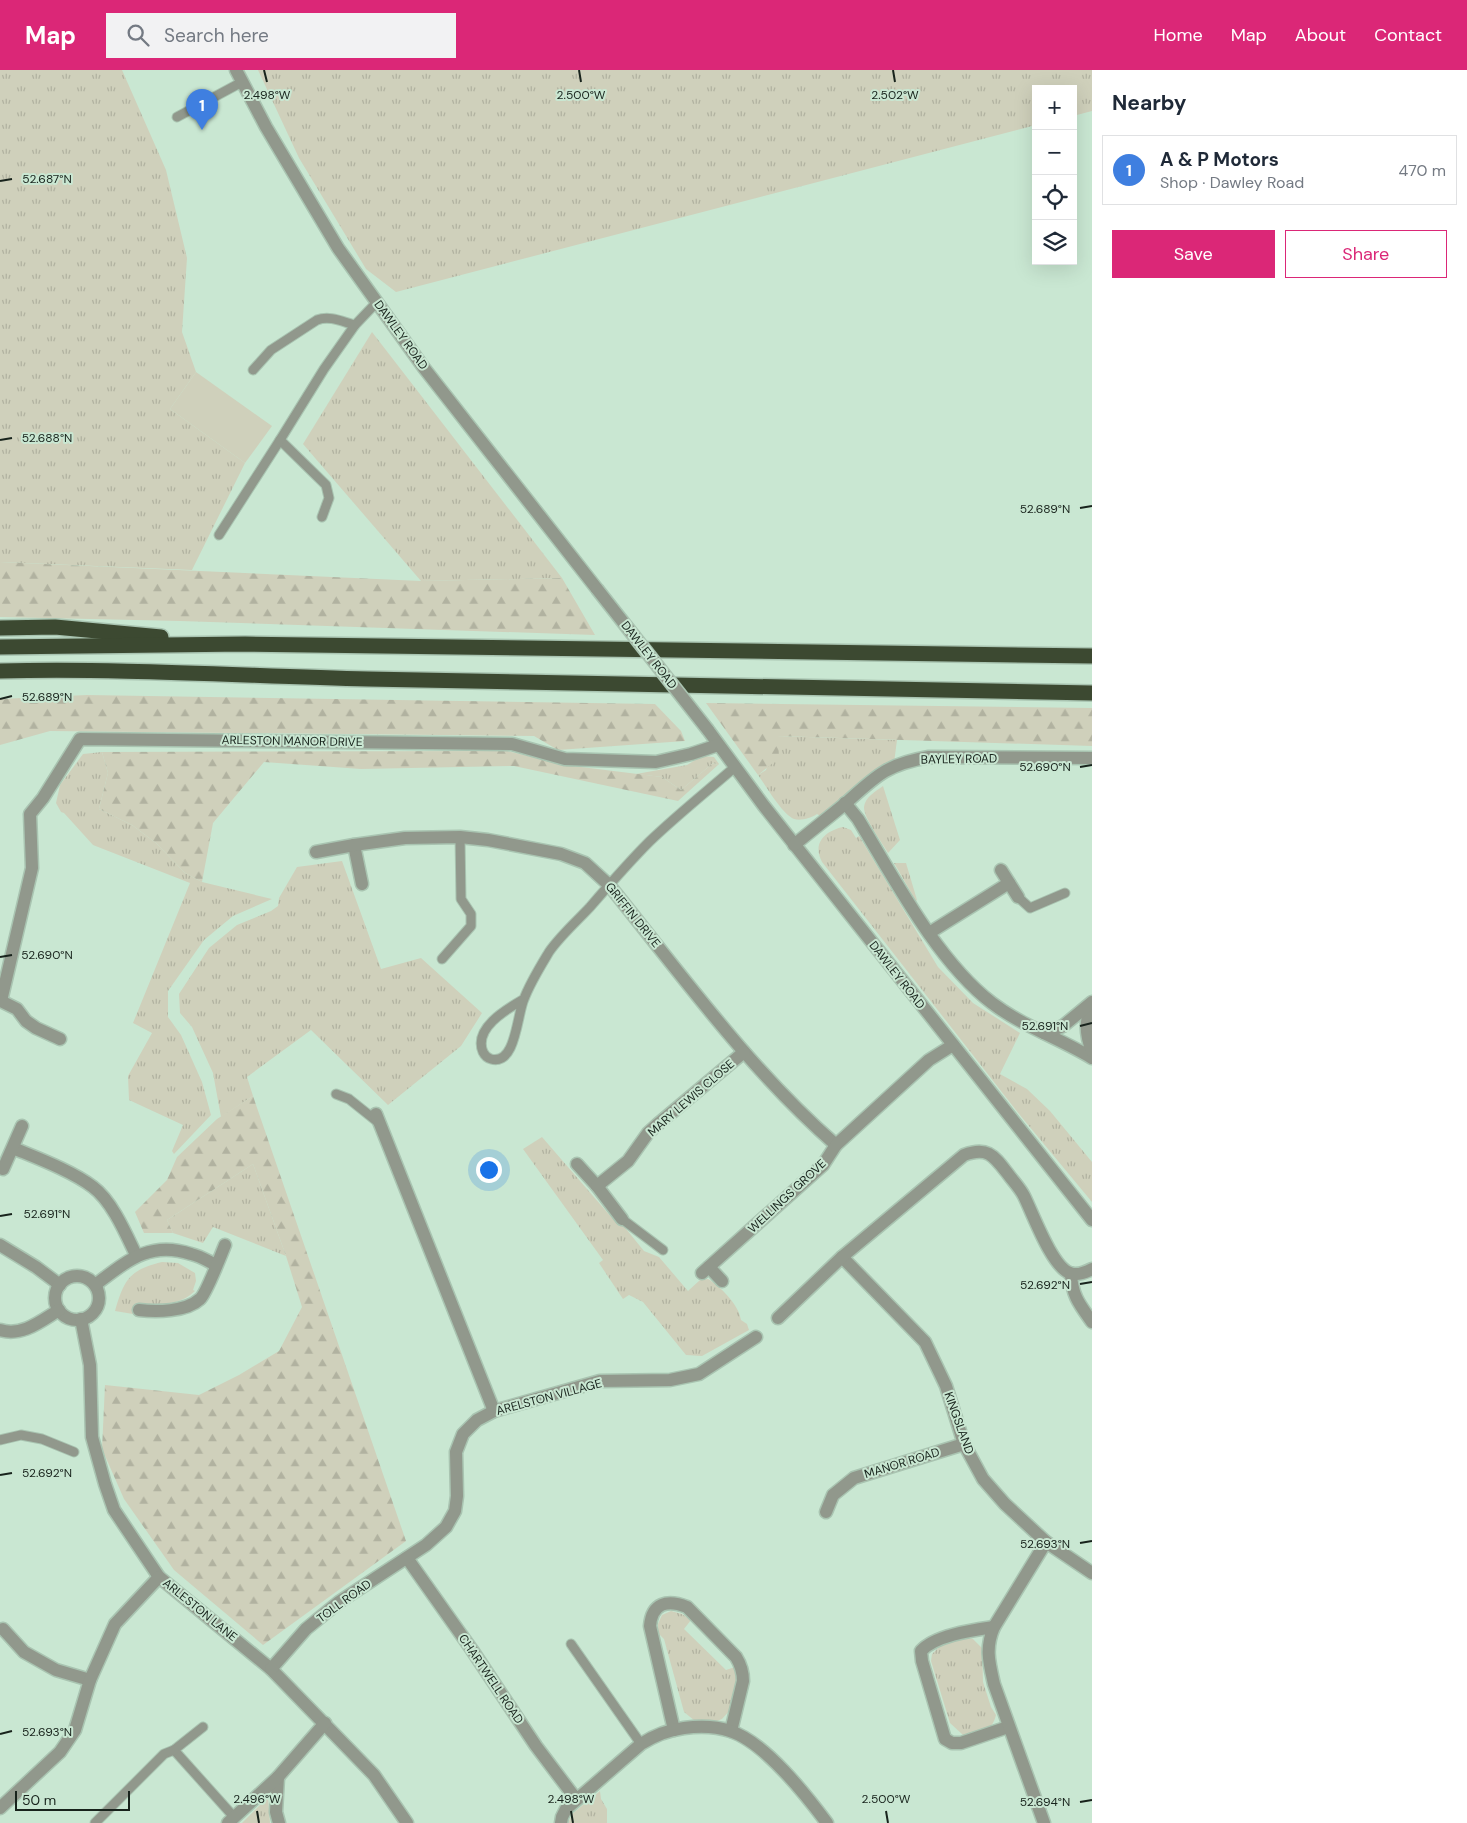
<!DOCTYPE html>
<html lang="en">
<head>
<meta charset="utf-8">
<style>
  :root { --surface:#fff; --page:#f2f2f3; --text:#1f2937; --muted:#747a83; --line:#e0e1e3; --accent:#db2777 }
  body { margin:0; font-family:"DM Sans",sans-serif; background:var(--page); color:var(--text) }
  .controls { position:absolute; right:15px; top:15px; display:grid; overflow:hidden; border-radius:0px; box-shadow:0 5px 20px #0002 }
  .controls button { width:45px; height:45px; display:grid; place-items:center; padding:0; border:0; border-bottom:1px solid var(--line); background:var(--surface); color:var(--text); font:25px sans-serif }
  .scale { position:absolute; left:15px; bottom:12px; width:115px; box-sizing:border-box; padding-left:5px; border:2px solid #18231c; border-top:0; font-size:14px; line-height:18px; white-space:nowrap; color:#18231c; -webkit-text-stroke:4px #c9e7d2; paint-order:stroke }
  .you { position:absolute; left:488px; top:1099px; width:18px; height:18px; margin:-12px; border:4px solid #fff; border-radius:50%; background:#1a73e8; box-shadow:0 0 0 8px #1a73e833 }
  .badge { display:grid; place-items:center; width:32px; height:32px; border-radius:50%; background:var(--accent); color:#fff; font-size:16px; font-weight:700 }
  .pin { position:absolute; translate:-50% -41px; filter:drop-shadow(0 1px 2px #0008) }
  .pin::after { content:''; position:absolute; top:26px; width:18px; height:15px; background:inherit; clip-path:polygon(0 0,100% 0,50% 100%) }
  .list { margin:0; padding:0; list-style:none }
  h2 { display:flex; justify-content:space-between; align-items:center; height:65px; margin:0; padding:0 20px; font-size:21px }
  h2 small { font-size:16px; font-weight:400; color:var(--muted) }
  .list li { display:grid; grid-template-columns:32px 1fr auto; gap:15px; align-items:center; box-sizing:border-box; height:70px; margin:0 10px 10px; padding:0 10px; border:1px solid var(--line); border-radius:0px }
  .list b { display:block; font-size:19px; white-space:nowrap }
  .list p { margin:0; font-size:16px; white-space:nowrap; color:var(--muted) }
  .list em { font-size:16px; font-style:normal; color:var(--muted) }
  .actions { display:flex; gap:10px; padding:15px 20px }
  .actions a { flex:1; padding:11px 0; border:1px solid var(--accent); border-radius:0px; text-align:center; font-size:18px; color:var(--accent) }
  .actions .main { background:var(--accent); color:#fff }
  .icon { flex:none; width:28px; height:28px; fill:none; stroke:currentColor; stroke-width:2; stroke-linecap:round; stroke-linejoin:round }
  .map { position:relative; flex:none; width:1092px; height:1753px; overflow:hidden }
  header { display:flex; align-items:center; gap:30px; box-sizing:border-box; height:70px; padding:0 25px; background:var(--accent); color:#fff }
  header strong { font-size:24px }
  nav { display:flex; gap:28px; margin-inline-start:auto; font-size:18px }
  .search { width:350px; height:45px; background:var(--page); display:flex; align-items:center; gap:12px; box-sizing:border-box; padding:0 18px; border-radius:0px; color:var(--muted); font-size:19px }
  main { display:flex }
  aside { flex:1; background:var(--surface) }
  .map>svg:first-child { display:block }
</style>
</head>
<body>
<header>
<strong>Map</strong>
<div class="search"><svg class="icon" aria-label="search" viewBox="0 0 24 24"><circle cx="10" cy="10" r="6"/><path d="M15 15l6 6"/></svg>Search here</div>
<nav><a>Home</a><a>Map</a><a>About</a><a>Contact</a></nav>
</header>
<main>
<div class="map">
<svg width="1092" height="1753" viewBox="0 0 1092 1753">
  <defs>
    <pattern id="grass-tufts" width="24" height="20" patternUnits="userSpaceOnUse" patternTransform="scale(1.25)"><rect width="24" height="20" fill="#cfd0bb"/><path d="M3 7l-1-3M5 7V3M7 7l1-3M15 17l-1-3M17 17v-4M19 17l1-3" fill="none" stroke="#b1b2a0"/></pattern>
    <pattern id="forest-firs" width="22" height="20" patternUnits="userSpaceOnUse" patternTransform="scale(1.25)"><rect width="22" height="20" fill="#cfd0bb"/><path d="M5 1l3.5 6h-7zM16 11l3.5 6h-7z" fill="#b1b2a0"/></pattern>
  </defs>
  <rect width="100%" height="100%" fill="#c9e7d2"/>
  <g fill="url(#grass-tufts)">
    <polygon points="0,0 122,0 166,100 187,188 182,262 196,302 170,339 245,393 192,500 0,492"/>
    <polygon points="258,0 1092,0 1092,41 1073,46 1073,19 1036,19 1036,55 396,222 366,199 299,88"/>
    <polygon points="372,262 562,508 421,511 303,374"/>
    <path d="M 777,666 L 897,670 L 894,693 L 820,746 L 817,744 C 811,748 801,751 794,749 C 782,744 766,716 758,705 L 766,700 Z"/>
    <polygon points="102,682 108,703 99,739 132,755 156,773 185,803 202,812 272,829 233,846 204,870 168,921 168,947 181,965 202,1012 211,1045 174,1084 172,1081 183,1055 129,1030 128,1006 152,963 133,953 190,813 93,775 64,743 61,742 56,733 60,715 83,684"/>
    <polygon points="702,686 714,687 719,694 718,695 713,693 681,720 662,707 636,704 687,695"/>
    <path d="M 883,716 L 900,770 L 888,783 C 883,774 863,747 864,737 C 865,727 876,721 883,716 Z"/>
    <path d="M 843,757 L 851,760 L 856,768 L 859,766 L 938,897 L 973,933 L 1020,963 L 1000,1004 L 1027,1019 L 1050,1041 L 1092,1092 L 1092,1132 L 1019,1044 L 822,792 C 812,773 825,761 843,757 Z"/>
    <polygon points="342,791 381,899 421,888 482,943 461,976 388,1035 311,960 247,1007 253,1026 221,1047 213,1003 192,957 180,943 179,924 209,878 237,855 271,841 278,836 279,828 297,797"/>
    <polygon points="894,793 906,793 917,830 916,831"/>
    <path d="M 542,1067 L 619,1156 L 622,1154 L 644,1181 L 659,1187 L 688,1221 L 700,1210 L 708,1209 C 721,1217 739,1235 741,1250 L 747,1254 L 749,1260 L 702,1286 L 686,1285 L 643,1232 L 629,1225 L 623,1229 L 599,1193 L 603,1190 L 523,1079 Z"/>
    <polygon points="253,1094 286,1186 213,1157 203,1173 173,1163 167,1150"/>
    <path d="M 162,1192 L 178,1193 L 195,1203 L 196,1211 L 193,1220 L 195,1221 C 179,1237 154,1235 134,1234 L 133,1244 L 115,1241 C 124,1210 129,1200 162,1192 Z"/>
    <polygon points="671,1541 682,1544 691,1550 684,1559 726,1600 735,1597 737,1614 732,1638 722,1649 714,1652 695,1651 684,1642 664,1569 658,1563 658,1554 662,1545"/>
    <path d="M 965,1567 L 973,1569 L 982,1578 L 983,1612 L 991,1637 L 996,1645 C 992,1662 979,1665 963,1665 L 950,1653 L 931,1591 L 932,1584 L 941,1575 Z"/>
    <polygon points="600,1721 601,1729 607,1739 607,1753 568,1753 572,1744"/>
    <polygon points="268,1727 270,1753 242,1753"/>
  </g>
  <g fill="url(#forest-firs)">
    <polygon points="0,492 421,511 562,508 595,565 180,551 0,547"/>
    <polygon points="87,625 655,634 681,661 685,671 558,680 534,666 50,661 0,675 0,629"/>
    <polygon points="706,633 1092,638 1092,676 778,666 779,688 758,705"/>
    <polygon points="507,681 565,695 662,707 681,720 713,693 718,695 678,731 514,696 361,699 264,692 213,753 202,812 185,803 156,773 132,755 99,739 108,703 102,682"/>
    <polygon points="253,1026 406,1471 263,1575 174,1500 124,1429 102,1379 105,1315 199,1325 239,1305 279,1281 302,1237 286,1186 253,1094 167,1150 173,1163 144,1163 135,1142 167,1110 177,1087 217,1049"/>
  </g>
  <polygon fill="#cfd0bb" points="196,302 272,356 245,393 170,339"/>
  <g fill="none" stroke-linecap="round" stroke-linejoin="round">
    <g stroke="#a9c4b1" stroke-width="11">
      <g id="lane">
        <polyline points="177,47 242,12"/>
        <path d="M 253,300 L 271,280 L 317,250 C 330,245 343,252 355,255"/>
        <polyline points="322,447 329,428 326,415 280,370 324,299 355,255 377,232"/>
        <polyline points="219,465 280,370"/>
        <polyline points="1018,827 1030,838 1065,823"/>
        <polyline points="442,889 471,856 471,844 461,829 460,767"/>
        <path d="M 524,929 C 507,939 473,958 483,982 C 485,986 487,988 491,989 C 516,996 517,944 524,929 C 530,913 540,897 549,882 C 560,866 577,851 590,837 C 609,815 628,793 649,772 C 676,746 706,722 735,697"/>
        <polyline points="336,1024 349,1029 379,1053"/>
        <polyline points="622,1149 663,1180"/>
        <polyline points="0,1370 21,1365 42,1369 74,1382"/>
        <polyline points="571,1574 641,1674"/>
        <polyline points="203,1657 174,1680 234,1747"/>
        <polyline points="95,1753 164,1684 174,1680"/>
      </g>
    </g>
    <g stroke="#a9c4b1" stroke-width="15">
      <g id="street">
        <polyline points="236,0 266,57 338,178 424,298 597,519"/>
        <polyline points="708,660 764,736 1092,1150"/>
        <path d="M 845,733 L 858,749 C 894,808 937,891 992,933 C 1022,956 1059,968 1092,988"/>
        <polyline points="354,775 362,814"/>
        <path d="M 794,775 C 811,761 829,747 846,733 C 876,706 887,694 929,687 L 1092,688"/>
        <path d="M 316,782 L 354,775 L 405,768 L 460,767 L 488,770 L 561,784 L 585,793 L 609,815 C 681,904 749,999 836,1075"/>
        <polyline points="1001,800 1018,827"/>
        <polyline points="929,863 1009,813"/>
        <polyline points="0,931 1,931 32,798 30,744 43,728 80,669 512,674 565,689 656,692 691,684 718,675"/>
        <polyline points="1,931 17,939 26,951 36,958 60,969"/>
        <path d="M 1092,933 C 1085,950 1085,964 1092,981"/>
        <polyline points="1044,963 1063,956 1092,932"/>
        <polyline points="376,1044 494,1341"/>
        <path d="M 13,1078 C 37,1088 72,1101 93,1117 C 112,1131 126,1164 136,1185"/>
        <polyline points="577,1094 597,1116 622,1149"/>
        <polyline points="3,1099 22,1056"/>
        <polyline points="597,1116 628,1091 648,1063 658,1054 744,982"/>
        <polyline points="0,1175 36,1197 60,1215"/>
        <polyline points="842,1187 925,1272 946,1316 964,1374 983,1409 1005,1434 1046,1472 1092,1503"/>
        <polyline points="709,1197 722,1211"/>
        <polyline points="702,1203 823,1095 836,1075 929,990 953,975"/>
        <path d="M 1071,1204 C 1072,1226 1080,1235 1092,1252"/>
        <circle cx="77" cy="1228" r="22"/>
        <path d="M 95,1215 C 126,1192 149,1170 191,1184 C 200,1186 208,1191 216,1195"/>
        <path d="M 139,1240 C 156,1242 186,1242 200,1229 C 206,1224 221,1185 225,1175"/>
        <path d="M 778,1248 L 842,1187 L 964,1085 C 988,1076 994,1086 1008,1104 C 1013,1111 1020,1118 1024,1126 C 1033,1144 1052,1197 1070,1203 C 1077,1206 1086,1202 1092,1199"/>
        <polyline points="81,1249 90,1295 92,1367 105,1414 114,1440 159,1507 271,1599 374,1705 407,1753"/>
        <path d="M 0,1260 C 22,1267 41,1251 59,1240"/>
        <polyline points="826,1442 833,1425 854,1408 964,1374"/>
        <polyline points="407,1488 472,1580 536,1676 576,1729"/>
        <path d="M 994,1557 C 974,1560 935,1565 921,1581 L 922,1591 L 945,1669 L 952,1673 L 961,1673 L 1008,1657"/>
        <polyline points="3,1559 24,1582 56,1600 90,1610"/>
        <polyline points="271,1599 306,1559 339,1532 426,1475 446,1457 455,1441 457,1426 456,1382 463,1364 477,1350 494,1341 600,1311 670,1310 699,1304 756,1267"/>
        <path d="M 674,1660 L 650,1556 C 652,1533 667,1529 687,1537 L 736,1587 C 741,1595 743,1601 743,1611 L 731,1661"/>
        <polyline points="278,1707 276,1742 279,1753"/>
        <polyline points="0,1738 60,1682 75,1660 90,1610 115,1554 159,1507"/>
        <polyline points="228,1753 278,1707 325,1653"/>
        <path d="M 561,1753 L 562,1747 L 566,1739 L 641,1674 C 655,1665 668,1660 684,1658 C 700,1656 715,1656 730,1661 C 765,1672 806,1725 827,1753"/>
        <path d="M 1044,1753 L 994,1614 C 989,1592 985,1578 994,1557 L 1046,1472"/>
      </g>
    </g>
    <g stroke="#a9c4b1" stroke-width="18">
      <g id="highway">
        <polyline points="0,558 55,557 161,567"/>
        <polyline points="0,577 245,574 1092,586"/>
        <path d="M 0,601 C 123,598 245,606 368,609 C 609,614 850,620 1092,623"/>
      </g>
    </g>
    <use href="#lane" stroke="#91988c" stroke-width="9"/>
    <use href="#street" stroke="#91988c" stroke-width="12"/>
    <use href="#highway" stroke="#3c4931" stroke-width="15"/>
    <g stroke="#a9c4b1" stroke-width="15" stroke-linecap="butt">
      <polyline id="street-bridge" points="597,519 708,660"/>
    </g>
    <use href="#street-bridge" stroke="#91988c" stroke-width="12"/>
  </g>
  <path fill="none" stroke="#18231c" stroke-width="2" d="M 264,0 L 267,12M 579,0 L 581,12M 893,0 L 895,12M 0,111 L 12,109M 0,370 L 12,368M 1080,438 L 1092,436M 0,629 L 12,626M 1080,697 L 1092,695M 0,887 L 12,885M 1080,956 L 1092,953M 0,1146 L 12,1144M 1080,1214 L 1092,1212M 0,1405 L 12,1403M 1080,1473 L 1092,1471M 0,1664 L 12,1661M 1080,1732 L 1092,1730M 257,1741 L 259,1753M 571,1741 L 573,1753M 886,1741 L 888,1753"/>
  <g text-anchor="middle" stroke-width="4" stroke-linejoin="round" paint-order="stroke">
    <g font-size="12" fill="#18231c" stroke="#c9e7d2">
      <text transform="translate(401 265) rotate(54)" y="4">DAWLEY ROAD</text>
      <text transform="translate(649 585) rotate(52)" y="4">DAWLEY ROAD</text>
      <text transform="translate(292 671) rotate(1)" y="4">ARLESTON MANOR DRIVE</text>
      <text transform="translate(959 689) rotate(-1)" y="4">BAYLEY ROAD</text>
      <text transform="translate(633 845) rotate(51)" y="4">GRIFFIN DRIVE</text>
      <text transform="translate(897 905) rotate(52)" y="4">DAWLEY ROAD</text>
      <text transform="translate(691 1028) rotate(-41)" y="4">MARY LEWIS CLOSE</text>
      <text transform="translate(787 1126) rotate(-43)" y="4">WELLINGS GROVE</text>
      <text transform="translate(549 1327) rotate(-15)" y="4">ARELSTON VILLAGE</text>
      <text transform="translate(959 1353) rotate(70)" y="4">KINGSLAND</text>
      <text transform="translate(902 1393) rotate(-17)" y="4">MANOR ROAD</text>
      <text transform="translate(344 1531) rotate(-36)" y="4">TOLL ROAD</text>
      <text transform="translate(200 1540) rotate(39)" y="4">ARLESTON LANE</text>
      <text transform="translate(491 1609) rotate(56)" y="4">CHARTWELL ROAD</text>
    </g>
  </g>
  <g font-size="12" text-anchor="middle" fill="#18231c" stroke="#c9e7d2" stroke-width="4" stroke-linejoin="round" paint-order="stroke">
    <text x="267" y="29">2.498°W</text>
    <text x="581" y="29">2.500°W</text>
    <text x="895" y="29">2.502°W</text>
    <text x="47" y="113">52.687°N</text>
    <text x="47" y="372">52.688°N</text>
    <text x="1045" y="443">52.689°N</text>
    <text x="47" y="631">52.689°N</text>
    <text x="1045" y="701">52.690°N</text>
    <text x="47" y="889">52.690°N</text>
    <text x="1045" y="960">52.691°N</text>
    <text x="47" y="1148">52.691°N</text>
    <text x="1045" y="1219">52.692°N</text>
    <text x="47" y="1407">52.692°N</text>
    <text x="1045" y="1478">52.693°N</text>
    <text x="47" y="1666">52.693°N</text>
    <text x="257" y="1733">2.496°W</text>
    <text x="571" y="1733">2.498°W</text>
    <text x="886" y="1733">2.500°W</text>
    <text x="1045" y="1736">52.694°N</text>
  </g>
</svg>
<div class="controls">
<button>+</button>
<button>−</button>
<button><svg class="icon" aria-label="locate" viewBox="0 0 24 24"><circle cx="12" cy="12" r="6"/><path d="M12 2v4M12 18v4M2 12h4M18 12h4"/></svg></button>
<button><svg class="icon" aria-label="layers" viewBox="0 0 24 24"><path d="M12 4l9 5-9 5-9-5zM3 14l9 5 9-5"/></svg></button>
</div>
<div class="scale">50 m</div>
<div class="you"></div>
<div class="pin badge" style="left:202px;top:60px;background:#3f7fe0">1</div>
</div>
<aside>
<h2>Nearby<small></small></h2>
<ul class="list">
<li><span class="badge" style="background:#3f7fe0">1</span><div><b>A &amp; P Motors</b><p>Shop · Dawley Road</p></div><em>470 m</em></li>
</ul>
<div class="actions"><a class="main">Save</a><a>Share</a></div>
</aside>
</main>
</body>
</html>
